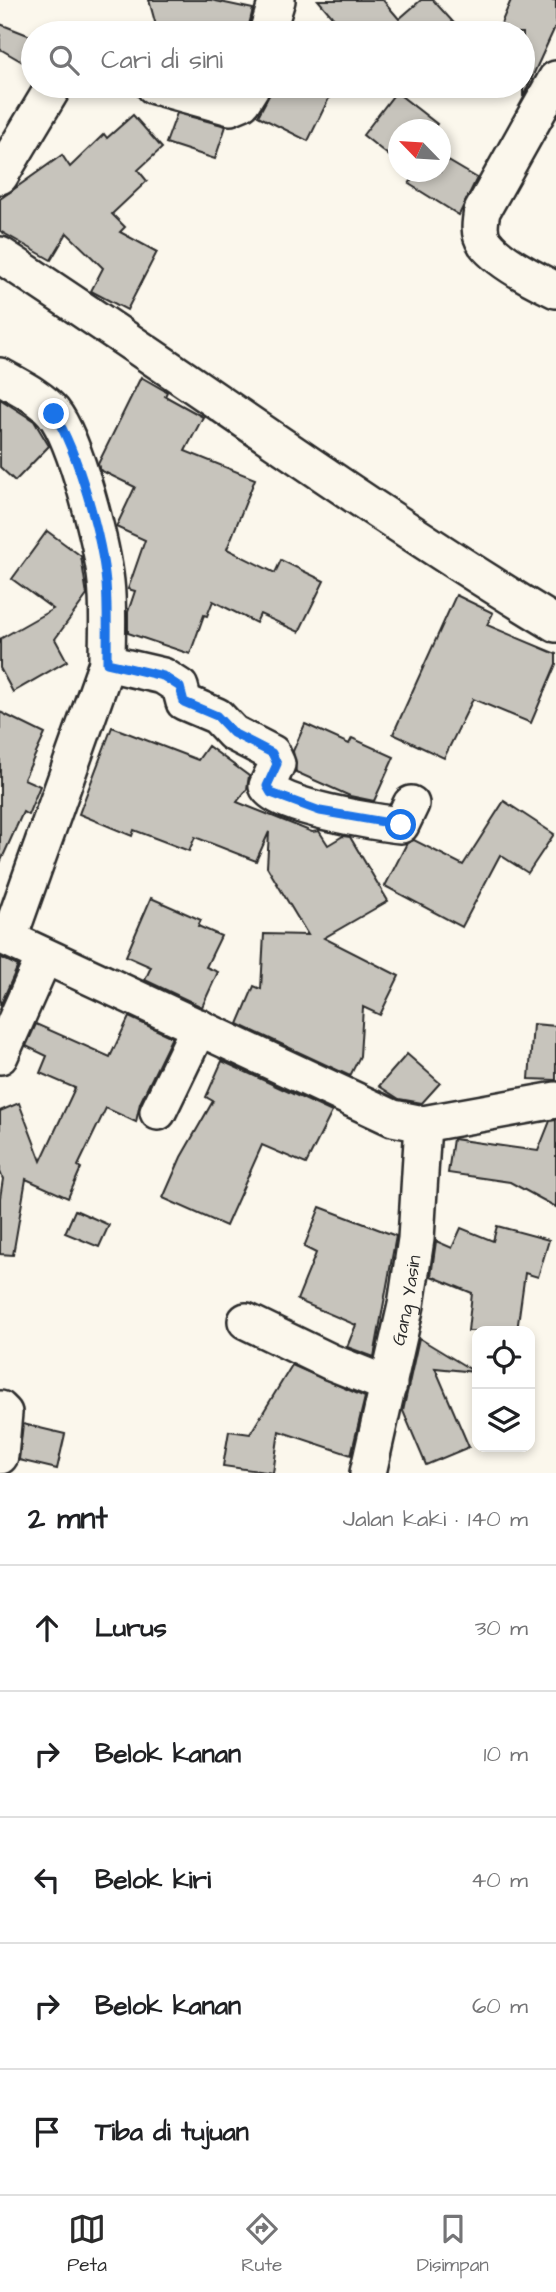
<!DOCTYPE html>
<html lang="id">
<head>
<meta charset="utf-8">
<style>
  :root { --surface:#fff; --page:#f6f6f6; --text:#202124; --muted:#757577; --line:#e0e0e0; --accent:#2b2b2b }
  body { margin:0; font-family:"Architects Daughter",sans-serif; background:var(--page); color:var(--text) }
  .controls { position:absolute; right:21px; bottom:21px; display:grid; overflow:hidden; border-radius:14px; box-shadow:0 4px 10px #0003 }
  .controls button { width:63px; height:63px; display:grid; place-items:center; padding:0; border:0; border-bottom:2px solid var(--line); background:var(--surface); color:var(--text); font:35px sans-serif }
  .compass { position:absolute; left:388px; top:119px; width:63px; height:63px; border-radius:50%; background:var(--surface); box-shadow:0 4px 10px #0003; rotate:295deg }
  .stop { position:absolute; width:21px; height:21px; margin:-16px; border:5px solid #1a73e8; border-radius:50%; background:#fff }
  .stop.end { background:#1a73e8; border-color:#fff; box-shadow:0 2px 7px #0008 }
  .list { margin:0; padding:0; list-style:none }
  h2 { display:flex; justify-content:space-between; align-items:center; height:91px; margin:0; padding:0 28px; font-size:30px }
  h2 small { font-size:23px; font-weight:400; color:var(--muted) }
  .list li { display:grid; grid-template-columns:46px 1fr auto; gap:21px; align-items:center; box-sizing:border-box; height:126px; padding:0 28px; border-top:2px solid var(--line) }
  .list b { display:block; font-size:26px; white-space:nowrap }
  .list em { font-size:23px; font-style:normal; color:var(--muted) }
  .icon { flex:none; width:38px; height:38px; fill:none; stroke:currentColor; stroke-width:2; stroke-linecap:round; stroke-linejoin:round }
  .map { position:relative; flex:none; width:556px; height:1473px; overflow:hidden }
  .search { position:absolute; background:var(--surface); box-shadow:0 4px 10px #0003; left:21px; right:21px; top:21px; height:77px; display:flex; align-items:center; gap:18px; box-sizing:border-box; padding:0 24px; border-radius:38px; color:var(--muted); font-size:26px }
  .sheet { height:721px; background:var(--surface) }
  nav { display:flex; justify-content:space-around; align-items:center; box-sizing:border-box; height:98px; border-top:2px solid var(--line); background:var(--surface); font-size:19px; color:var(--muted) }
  nav a { display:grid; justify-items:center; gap:4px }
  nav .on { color:var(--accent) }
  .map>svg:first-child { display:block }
</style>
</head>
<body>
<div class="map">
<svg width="556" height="1473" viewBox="0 0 556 1473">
  <rect width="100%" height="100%" fill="#fbf7ec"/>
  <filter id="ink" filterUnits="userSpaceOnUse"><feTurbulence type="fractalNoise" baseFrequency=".0143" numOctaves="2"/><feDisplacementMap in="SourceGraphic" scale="14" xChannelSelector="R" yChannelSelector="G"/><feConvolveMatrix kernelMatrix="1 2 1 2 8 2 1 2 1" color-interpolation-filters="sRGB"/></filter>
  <g filter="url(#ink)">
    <g fill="#c7c4bc" stroke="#2b2b2b" stroke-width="2">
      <polygon points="149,0 211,0 253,9 247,33 158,33"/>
      <polygon points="318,0 383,0 399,19 421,0 433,0 463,33 346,33"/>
      <polygon points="511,0 556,0 556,25 523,97 523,33 497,33"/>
      <polygon points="0,24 33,37 33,68 0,49"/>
      <polygon points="274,86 335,86 308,141 258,116"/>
      <polygon points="396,92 437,124 432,130 398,130 398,163 363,135"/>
      <polygon points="177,113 226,126 215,159 166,143"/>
      <polygon points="133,115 162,148 138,170 147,181 112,214 125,227 120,232 157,252 127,310 91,291 103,268 67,233 51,260 0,231 0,199 62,155 70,167 104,134 107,138"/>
      <polygon points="440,156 477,178 459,215 409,184 415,175 410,172 440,172"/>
      <polygon points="141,377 167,392 165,396 203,417 185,451 255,479 227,549 275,573 281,560 324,581 299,632 260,614 256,623 213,601 207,616 204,615 190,654 128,633 128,612 135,591 128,589 145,540 116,527 135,487 100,470 98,464"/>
      <polygon points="0,399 34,421 49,446 15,481 0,467"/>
      <polygon points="47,531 81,556 87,595 55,639 67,661 13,692 0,668 0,639 53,609 12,579"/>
      <polygon points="456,595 493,613 487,625 556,654 556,664 531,723 473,699 444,758 393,734"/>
      <polygon points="0,712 45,734 24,779 40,786 28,815 23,812 0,863"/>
      <polygon points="305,724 349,744 352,738 394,757 374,801 350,796 296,772 293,751"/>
      <polygon points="112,727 198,760 208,746 249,776 247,789 237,802 312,832 319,831 328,845 343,836 350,837 388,901 324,938 399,976 380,1015 363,1007 360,1056 350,1076 238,1024 254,986 261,989 264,934 308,935 267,867 269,832 256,861 195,837 189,851 134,830 132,836 79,814"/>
      <polygon points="504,801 554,834 528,873 500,855 462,927 385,886 407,843 414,840 463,865"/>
      <polygon points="151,898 201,920 198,926 221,936 206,967 218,972 202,1007 145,980 151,967 126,956"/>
      <polygon points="0,957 18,966 0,1006"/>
      <polygon points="129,1017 172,1037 140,1103 136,1122 106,1108 78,1166 81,1168 68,1198 26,1179 13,1255 0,1254 0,1198 3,1179 0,1172 0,1111 19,1103 41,1161 75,1088 40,1073 47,1056 26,1046 36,1024 110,1057"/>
      <polygon points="533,1024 556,1026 556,1080 529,1079"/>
      <polygon points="407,1054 440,1083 422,1103 399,1099 379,1086"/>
      <polygon points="222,1061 332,1112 306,1164 262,1145 226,1226 163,1198 181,1157 213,1101 206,1097"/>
      <polygon points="556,1120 556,1207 510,1182 448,1173 453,1139 538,1151 550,1121"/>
      <polygon points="320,1207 396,1236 374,1357 347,1347 356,1325 297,1300 316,1253 304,1247"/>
      <polygon points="75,1210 109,1225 99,1247 65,1233"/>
      <polygon points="497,1226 549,1240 538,1277 525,1273 517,1331 468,1331 472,1293 431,1276 436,1241 452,1248 461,1228 493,1241"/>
      <polygon points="419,1338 475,1372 435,1368 469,1447 426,1465 403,1411"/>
      <polygon points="292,1365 365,1397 351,1455 279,1431 273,1473 223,1466 229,1431 250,1434"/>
      <polygon points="23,1424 65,1434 57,1469 19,1460"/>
    </g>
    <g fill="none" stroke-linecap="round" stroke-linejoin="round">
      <g stroke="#2b2b2b" stroke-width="40">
        <g id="minor">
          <polyline points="267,33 277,0"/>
          <path d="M 556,79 L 482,211 C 480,222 478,233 485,243 C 499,262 535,280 556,290"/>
          <polyline points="154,86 230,107 242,102 252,86"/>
          <polyline points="0,176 54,86"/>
          <path d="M 0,255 C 186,376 365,509 556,624"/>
          <path d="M 0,376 C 19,387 39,396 53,412 C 76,440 102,545 106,582 C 109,609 107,636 107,663 L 9,938"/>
          <path d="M 107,663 L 163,676 L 180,687 L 184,702 L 217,716 L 233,733 L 272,753 L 277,764 L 267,786 C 274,806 378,823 401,825 L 411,804"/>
          <polyline points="0,935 393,1118 423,1124 556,1100"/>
          <polyline points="0,1056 44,957"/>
          <polyline points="158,1112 199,1027"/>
          <polyline points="246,1321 331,1362 389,1385"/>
          <polyline points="0,1409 4,1413 0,1456"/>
          <path id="s1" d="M 368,1473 L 406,1305 L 416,1239 L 423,1124"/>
        </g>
      </g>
      <use href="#minor" stroke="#fbf7ec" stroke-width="35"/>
    </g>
  </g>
  <g fill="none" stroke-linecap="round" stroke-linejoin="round" filter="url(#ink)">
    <path stroke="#1a73e8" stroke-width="9" d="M 54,414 C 78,452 102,538 106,583 C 108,609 107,637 107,663 L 163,676 L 180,687 L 184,702 L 217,716 L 233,733 L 272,753 L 277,764 L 267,786 L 271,793 L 320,811 L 401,825"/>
  </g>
  <g text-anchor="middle" stroke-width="7" stroke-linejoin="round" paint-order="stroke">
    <g font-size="19" fill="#2b2b2b" stroke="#fbf7ec">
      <text dy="7" stroke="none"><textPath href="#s1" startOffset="177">Gang Yasin</textPath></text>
    </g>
  </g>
</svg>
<div class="controls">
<button><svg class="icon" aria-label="locate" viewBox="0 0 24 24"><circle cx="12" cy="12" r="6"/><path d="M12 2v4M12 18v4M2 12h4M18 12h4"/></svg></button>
<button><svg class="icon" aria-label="layers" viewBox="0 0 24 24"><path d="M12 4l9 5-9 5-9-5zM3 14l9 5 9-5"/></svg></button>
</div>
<svg class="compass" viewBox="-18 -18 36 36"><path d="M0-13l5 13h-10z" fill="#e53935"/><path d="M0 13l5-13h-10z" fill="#757577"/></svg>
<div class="stop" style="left:401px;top:825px"></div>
<div class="stop end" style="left:54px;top:414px"></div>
<div class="search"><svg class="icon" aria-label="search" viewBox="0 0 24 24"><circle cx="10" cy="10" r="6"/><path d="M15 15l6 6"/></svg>Cari di sini</div>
</div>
<section class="sheet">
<h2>2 mnt<small>Jalan kaki · 140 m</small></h2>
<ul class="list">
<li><svg class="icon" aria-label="ahead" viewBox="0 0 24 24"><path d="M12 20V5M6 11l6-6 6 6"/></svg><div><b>Lurus</b></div><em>30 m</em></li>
<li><svg class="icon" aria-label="right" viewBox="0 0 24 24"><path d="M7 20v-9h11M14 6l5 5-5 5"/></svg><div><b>Belok kanan</b></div><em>10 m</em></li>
<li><svg class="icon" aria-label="left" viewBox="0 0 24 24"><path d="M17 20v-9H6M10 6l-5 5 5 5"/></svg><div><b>Belok kiri</b></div><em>40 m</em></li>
<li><svg class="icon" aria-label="right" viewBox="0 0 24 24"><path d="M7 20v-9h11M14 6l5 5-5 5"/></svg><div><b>Belok kanan</b></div><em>60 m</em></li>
<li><svg class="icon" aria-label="arrive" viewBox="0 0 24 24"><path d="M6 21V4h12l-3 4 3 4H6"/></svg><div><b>Tiba di tujuan</b></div></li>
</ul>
</section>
<nav>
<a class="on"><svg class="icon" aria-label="map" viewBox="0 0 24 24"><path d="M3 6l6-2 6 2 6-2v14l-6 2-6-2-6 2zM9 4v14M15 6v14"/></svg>Peta</a>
<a><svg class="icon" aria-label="directions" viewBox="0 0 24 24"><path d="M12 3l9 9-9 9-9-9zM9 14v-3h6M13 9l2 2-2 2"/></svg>Rute</a>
<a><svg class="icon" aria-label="saved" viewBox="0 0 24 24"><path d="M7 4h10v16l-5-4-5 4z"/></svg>Disimpan</a>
</nav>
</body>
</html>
